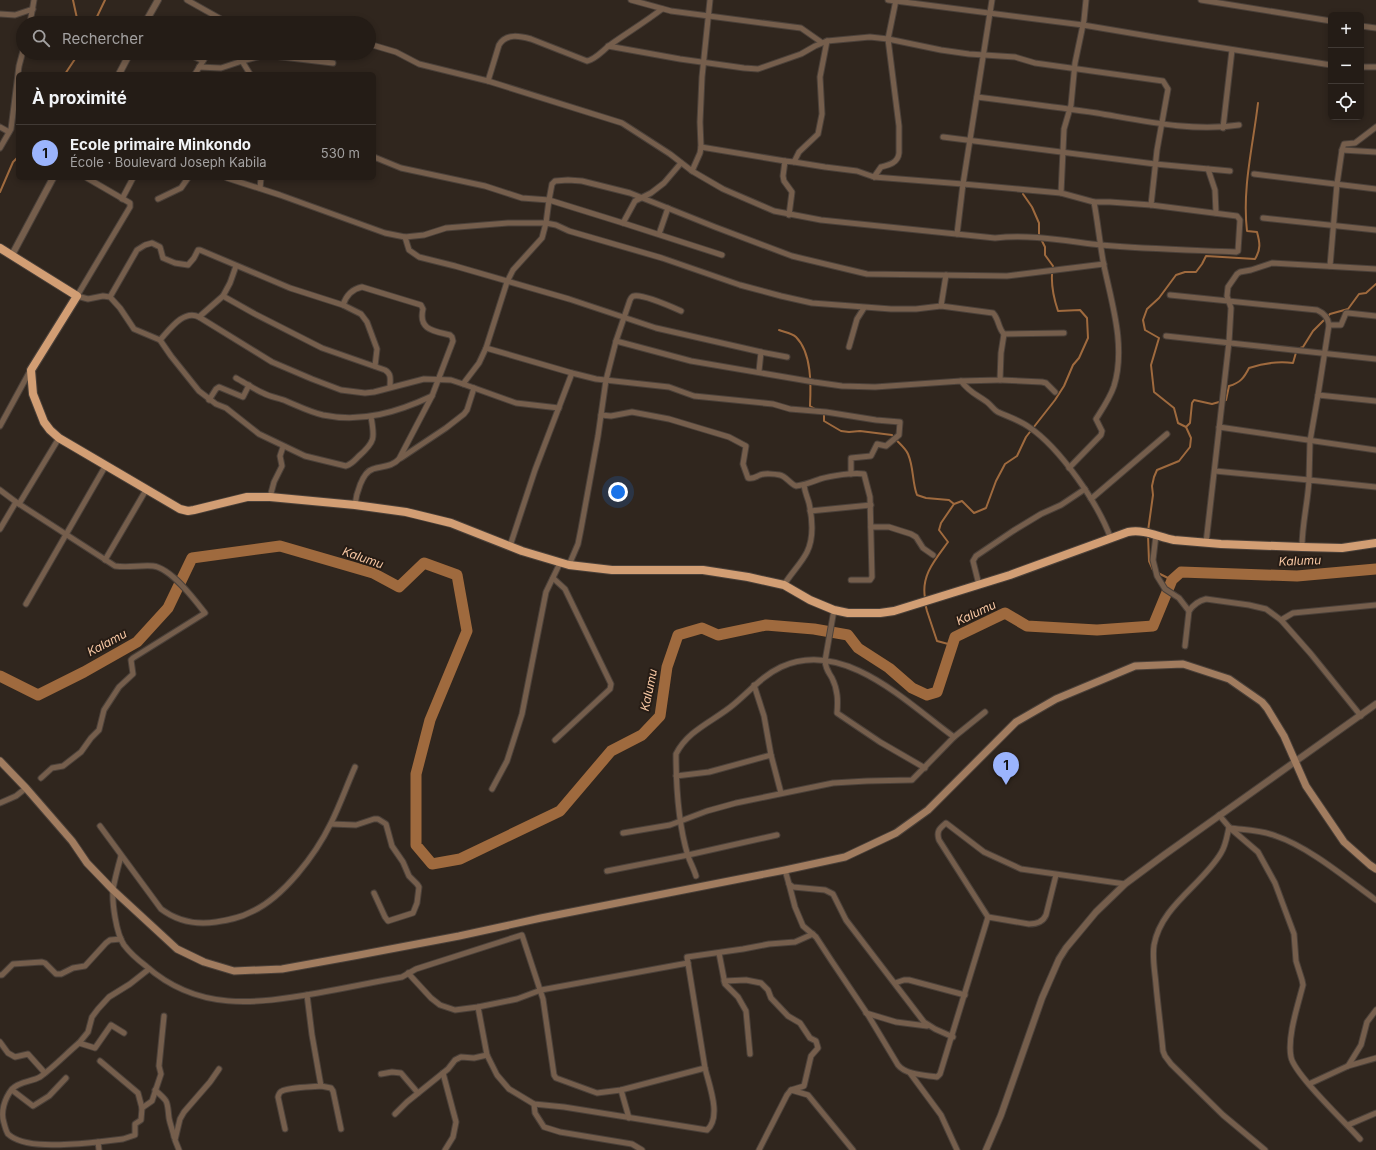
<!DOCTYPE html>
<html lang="fr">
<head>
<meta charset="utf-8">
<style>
  :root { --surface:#241c16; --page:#2c251f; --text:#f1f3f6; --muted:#a3a1a1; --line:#413a35; --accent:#9bb4fd }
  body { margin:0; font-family:Inter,sans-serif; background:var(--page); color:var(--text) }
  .controls { position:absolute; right:12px; top:12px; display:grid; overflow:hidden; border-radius:6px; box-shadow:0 2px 6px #0003 }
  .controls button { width:36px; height:36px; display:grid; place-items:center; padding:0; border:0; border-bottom:1px solid var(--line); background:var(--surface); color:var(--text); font:20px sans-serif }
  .you { position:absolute; left:618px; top:492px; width:14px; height:14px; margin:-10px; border:3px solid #fff; border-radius:50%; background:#1a73e8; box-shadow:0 0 0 6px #1a73e833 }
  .badge { display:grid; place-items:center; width:26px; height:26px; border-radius:50%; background:var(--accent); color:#111; font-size:13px; font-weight:700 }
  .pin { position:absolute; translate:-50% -33px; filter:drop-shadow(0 1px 2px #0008) }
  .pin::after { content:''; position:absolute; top:21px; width:14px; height:12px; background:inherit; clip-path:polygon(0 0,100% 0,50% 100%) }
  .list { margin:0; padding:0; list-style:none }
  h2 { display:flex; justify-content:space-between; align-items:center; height:52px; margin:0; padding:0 16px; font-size:17px }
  h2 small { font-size:13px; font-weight:400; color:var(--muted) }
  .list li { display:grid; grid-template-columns:26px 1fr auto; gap:12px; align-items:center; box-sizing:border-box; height:56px; padding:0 16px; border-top:1px solid var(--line) }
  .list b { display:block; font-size:15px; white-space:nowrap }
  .list p { margin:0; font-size:13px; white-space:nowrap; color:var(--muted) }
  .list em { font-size:13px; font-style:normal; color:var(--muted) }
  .icon { flex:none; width:22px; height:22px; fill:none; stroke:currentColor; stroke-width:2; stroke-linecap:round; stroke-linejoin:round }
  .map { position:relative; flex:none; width:1376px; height:1150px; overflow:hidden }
  .search { position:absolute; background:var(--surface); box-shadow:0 2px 6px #0003; left:16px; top:16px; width:360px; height:44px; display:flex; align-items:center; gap:10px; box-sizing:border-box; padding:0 14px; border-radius:22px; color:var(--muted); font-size:15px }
  .panel { position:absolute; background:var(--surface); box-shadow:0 2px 6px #0003; left:16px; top:72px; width:360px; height:108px; border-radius:6px }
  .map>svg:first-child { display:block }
</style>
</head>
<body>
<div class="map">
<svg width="1376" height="1150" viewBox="0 0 1376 1150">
  <rect width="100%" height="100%" fill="#30261e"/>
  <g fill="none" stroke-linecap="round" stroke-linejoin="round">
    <g stroke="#9f6a3e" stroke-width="2">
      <polyline points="73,0 78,23"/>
      <polyline points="94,23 105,0"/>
      <polyline points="65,74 79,53"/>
      <polyline points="0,192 13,162 18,157"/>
      <path d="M 779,330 C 784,332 792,333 796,337 C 812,353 811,386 810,406 L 815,409"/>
      <path d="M 824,413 L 824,421 L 841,431 L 849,432 L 860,431 L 892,435 C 896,441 905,447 908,454 C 914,468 912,482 917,495 L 926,498 L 949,500 L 954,504"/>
      <path d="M 1186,427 L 1190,423 L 1192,403 L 1194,400 L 1212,404 L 1226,400 L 1229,386 C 1240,383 1244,378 1249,368 C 1264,363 1277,361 1293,363 L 1297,349 L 1303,347 L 1313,331 L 1330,314 L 1348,309 L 1359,294 L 1366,293 L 1376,284"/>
      <path d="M 1148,531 L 1153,495 L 1152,486 L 1154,477 L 1157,470 L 1179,461 L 1190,447 L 1191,438 L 1186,427 L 1178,423 L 1174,408 L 1154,392 L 1151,365 L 1159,338 L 1145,330 L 1143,320 L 1147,309 L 1159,298 L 1176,275 L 1185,272 L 1196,272 L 1202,264 L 1206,256 L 1255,259 C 1261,249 1260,243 1257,232 L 1247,231 C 1242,188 1253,146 1258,103"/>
      <polyline points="1148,535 1149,561 1153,570"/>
      <polyline points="1158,573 1172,580"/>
      <path d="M 925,598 C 921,575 935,560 948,542 L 939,530 L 941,523 L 954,504 L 962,501 L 974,513 L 986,508 L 996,481 L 1005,464 L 1017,456 L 1026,437 L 1055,400 L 1064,386 L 1073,365 L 1079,358 L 1088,338 L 1087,318 L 1080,310 L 1058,311 C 1053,296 1050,281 1053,266 L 1045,255 L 1045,247 L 1039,235 L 1039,223 L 1032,207 L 1023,194"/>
      <polyline points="925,603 927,611 937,641 952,645"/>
    </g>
    <polyline stroke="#9f6a3e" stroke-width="11" points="0,676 38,695 84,672 137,642 168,608 192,558 280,546 373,573 399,587 424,563 457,575 467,631 430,720 416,774 416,845 432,864 460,859 560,811 611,751 642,735 660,716 667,667 678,635 702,628 718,635 766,625 814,629 848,635 858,648 889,668 912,688 927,695 937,692 955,637 1005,613 1027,626 1097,630 1153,626 1172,580 1181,572 1297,576 1376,569"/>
    <g stroke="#4b413a" stroke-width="7">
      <g id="minor">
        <polyline points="187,0 228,23"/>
        <polyline points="631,0 671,11 801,28 821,42"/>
        <polyline points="888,0 1083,25 1160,38 1331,65"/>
        <polyline points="1086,0 1084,20 1075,63 1071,105 1064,129 1061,193 1094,202 1110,202 1151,205"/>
        <polyline points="1201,0 1331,21"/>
        <polyline points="0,14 15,15 33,9"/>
        <polyline points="30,23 34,0"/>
        <polyline points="1361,26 1376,28"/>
        <path d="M 369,44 L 396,52 L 419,64 L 488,81 L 622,123 L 670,154 L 692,171 L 723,189 L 774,211 L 821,220 L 995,238 C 1031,234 1066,241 1101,245 C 1146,249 1191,250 1236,252 L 1238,251 L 1240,220 L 1237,216 L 1151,205 L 1157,150 L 1168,89 L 1163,81 L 1035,63 L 1015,57 L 969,54 L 941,50 L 888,39 L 899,126 L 899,153 C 898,163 889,165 881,167 L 874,177"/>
        <polyline points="608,46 680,59 744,68 758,69 801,54 815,46 827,41 870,37 888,39 896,0"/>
        <polyline points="187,53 203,61"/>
        <polyline points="242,61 265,55 333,63"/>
        <polyline points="199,67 221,68 242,61 250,74"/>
        <polyline points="1361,67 1376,67"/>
        <polyline points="195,74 208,53"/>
        <path d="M 488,81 L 499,45 C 506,33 520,36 531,39 L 587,61 C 596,59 603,50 610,45 C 627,33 645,22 662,9"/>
        <path d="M 977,97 C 1017,102 1057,107 1097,113 C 1144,121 1192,132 1239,125"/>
        <polyline points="0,127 9,132"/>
        <polyline points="1223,128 1232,50"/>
        <polyline points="943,137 1155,164 1230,171"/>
        <polyline points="701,147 785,161"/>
        <polyline points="0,148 11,129 19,66 23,51"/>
        <polyline points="1342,150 1376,152"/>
        <polyline points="374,157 401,168 485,186 522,198 549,200 552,184 555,181 568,180 582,181 630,193 715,227 792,256 867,274 1007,276 1104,264"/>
        <polyline points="794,162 825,167 857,171 874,177 963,184 992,0"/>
        <polyline points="1208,169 1215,190 1216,213"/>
        <polyline points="692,171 700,153 701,147 700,122 702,77 710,0"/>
        <polyline points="1254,174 1376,189"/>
        <path d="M 87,178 L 130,203 L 130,207 L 77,296 L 88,299 L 103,296 L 110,297 L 120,308 L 134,329 L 160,340 L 171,356 L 199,391 L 216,404 L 226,408 L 259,434 L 305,456 L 346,466 C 352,464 355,460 359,456 C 375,442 375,438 371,417"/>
        <polyline points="227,178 280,195 385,233 405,237 424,235 446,228 508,223 546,223 556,225 569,231 662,258 740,285 781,296 812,303 891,309 916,309 941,306 946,275"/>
        <polyline points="260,188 261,178"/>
        <polyline points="122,199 133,178"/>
        <polyline points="158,199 181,188 188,178"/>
        <polyline points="789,215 792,192 784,181 783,176 785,161 794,162 799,152 818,134 822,114 820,77 827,41"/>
        <polyline points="1263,218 1376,230"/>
        <polyline points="623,223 722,255"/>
        <polyline points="659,234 668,208"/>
        <polyline points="957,234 963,184 1061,193"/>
        <polyline points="405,237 409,250 419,257 455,266 569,299 656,328 761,352 787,357"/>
        <polyline points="1330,266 1337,184 1342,150 1344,144 1355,143 1376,127"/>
        <path d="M 1170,295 L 1317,310 C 1324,313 1328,317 1329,325"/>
        <path d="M 223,296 L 255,314 L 322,348 L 385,370 C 392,374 390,380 390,387"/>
        <path d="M 110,297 L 137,250 L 145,245 L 152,243 L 160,247 L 163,258 L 175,263 L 188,265 L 194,258 L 198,250 L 200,250 L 290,288 L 343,305 C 346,296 352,289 362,287 L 421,305 L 423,309 C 418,330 434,331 450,335 L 452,337 L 453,341 L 432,396 L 399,459 C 392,467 382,466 373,469 C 362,472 356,495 355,505"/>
        <polyline points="343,305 361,314 367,322 377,349 375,366"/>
        <path d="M 941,306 L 993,313 C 999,319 998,328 1004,334 L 1064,333"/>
        <polyline points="199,317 223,296 230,283 236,266"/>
        <polyline points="1166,336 1376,359"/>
        <path d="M 160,340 C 170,329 184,309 199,317 L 272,362 L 312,379 L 341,390 L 365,393 L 374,392 L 424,379 L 451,380 L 463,384 L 479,363 L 486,348 L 507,282 L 513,270 L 542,238 L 546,223 L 549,200 L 623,223 L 635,201 L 651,193 L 664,183 L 681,163"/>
        <path d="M 616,341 L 691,361 L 814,382 L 842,386 L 875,387 L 961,381 C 970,393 976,394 987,402 C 991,405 994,410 998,412 C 1009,417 1019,420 1029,427 C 1060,448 1098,503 1111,539"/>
        <polyline points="849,347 857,319 864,308"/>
        <polyline points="486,348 572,373 596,379 669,387 694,396 773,404 790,409 826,412 876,420 900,422 899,435 886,446 877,444 871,456 851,458 851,474"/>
        <polyline points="759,371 761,352"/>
        <path d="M 236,378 C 245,383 254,389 263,393 C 270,397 279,398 286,401 C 298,406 310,412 323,415 C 362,423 398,412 432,396"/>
        <polyline points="1000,380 1042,382 1046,383 1055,392"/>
        <polyline points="961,381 1000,380 1001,353 1004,334"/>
        <polyline points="463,384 516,403 559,408"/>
        <polyline points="1318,395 1329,325 1341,325 1346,313 1348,313 1376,316"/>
        <polyline points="209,400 216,389 219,387 243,397 249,385"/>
        <path d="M 601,415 L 611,416 L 632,412 L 669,419 L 729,437 L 746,446 L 743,464 L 748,478 C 754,479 755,477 760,475 C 764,473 775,474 780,475 C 786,476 790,484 796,486 C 805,485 812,482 820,479 C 830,476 854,472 864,474 L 870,497 L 872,577 L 870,580 L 851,580"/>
        <polyline points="0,426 30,371"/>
        <polyline points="1219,427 1376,450"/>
        <polyline points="401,458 446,428 464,414 467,410 474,388"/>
        <path d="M 1069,468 L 1101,435 L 1102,431 L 1096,419 C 1103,408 1110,398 1114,386 C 1126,347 1112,304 1104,266 C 1100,245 1098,224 1094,202"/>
        <polyline points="1215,471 1309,480 1310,441 1318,395 1376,401"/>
        <path d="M 0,490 L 16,502 L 115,566 C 128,568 140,565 153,566 C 171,568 195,600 205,613 L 133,658 L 131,660 L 133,674 L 119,687 L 104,710 L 99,730 L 91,738 L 81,752 L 63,766 L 52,768 L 41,778"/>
        <polyline points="270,497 274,482 282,466 280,456 283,447"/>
        <polyline points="1091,499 1167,434"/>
        <polyline points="19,504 59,438"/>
        <polyline points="810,511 871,505"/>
        <polyline points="871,527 889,527 911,534 916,537 923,548 933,555"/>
        <polyline points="0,529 16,502"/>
        <polyline points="1156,535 1153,560 1157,576 1165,589 1179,598 1189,611"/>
        <polyline points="1206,543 1229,342 1231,308 1227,296 1228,287 1237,274 1240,272 1251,270 1272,263 1376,269"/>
        <polyline points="510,546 535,470 572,373"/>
        <path d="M 1302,547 C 1302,524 1308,502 1309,480 L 1376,487"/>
        <polyline points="105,560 146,490"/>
        <path d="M 569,565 L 578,544 L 581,529 L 598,436 L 606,380 L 616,341 L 630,300 C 631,298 632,296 634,296 C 643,294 672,307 681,311"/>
        <polyline points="553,578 565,589 611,684 610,689 555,740"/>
        <path d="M 784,585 C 791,573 801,564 807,552 C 814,538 812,517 809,503 C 807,496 805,493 804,485"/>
        <polyline points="979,585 973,561 976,556 1013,531 1041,514 1061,505 1085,489"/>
        <polyline points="26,604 106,465"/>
        <path d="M 834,610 L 825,661 C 826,670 828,671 832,678 C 838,690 838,701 837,713 L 880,742 L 925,768"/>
        <path d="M 1185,646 L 1189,611 C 1193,605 1198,601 1206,599 L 1249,605 L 1266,609 L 1281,620"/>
        <polyline points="754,685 764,716 771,755"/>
        <polyline points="1361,716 1311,654 1281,620 1293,613 1376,605"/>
        <polyline points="676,776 709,772 771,755 781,793"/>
        <polyline points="492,789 507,761 522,714 546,592 560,563"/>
        <polyline points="0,803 16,796 26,788"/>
        <path d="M 1219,815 L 1230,828 C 1245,830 1261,830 1276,836 C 1309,847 1347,879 1376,900"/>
        <polyline points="331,824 356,825 374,819 378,819 386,824 392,846 403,862 409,876 417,884 419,887 417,903 413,913 388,921 385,917 374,893"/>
        <path d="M 100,826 L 161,909 C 177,921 196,925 216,922 C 228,920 240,918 251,912 C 283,898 316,854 331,823 C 340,805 347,785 355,767"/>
        <path d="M 1229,827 C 1227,836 1226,845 1221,853 C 1202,885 1161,906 1154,945 C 1152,958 1155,972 1156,985 C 1158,1007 1161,1029 1163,1051 L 1165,1056 L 1171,1064 L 1223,1115 L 1265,1150"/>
        <path d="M 1230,828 L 1258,852 L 1275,883 L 1294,934 L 1296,961 L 1302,980 L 1303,985 C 1298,1005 1287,1037 1291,1057 C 1294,1074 1346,1123 1360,1139"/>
        <polyline points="623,833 670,825 707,811 736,803 833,783 867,781 912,780 954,737"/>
        <path d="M 121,856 C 118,867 115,878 113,889 C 112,903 116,933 124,945 C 130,953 138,960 146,966 C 198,1012 255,1004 318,993 C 346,988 374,982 402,977 L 416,969 L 522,935 L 543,999 L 554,1075 L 556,1078 L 597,1093 L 621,1090 L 705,1068 L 687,957 L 743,949 L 769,944 L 795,942 L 813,934"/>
        <polyline points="785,870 789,884 793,887 825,890 833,894 846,920 924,1022 935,1029 953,1037"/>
        <polyline points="607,871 688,855 777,835"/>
        <path d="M 696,876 C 694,869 690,862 688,856 C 678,823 676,788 676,754 C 688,730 714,721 733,705 C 749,692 762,676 781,667 C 844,638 907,703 954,737 L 985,712"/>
        <path d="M 789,884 L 795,907 L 803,926 L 816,937 L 831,960 L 868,1015 L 898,1065 C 906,1075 925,1075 937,1077 L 940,1074 L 988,917 L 939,840 C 936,831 940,828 946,823 L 984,852 L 1021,869 L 1125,884"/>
        <path d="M 988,917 L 1029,924 C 1036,924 1043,922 1046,915 L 1056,875"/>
        <polyline points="719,953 725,984 738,997 746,1011 750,1054"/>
        <polyline points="408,973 431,998 440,1005 455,1010 478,1007 517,999 541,990 688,963"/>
        <polyline points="0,975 2,975 13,964 42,962 45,963 56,974 61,974 73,968 85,966 106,943 110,940 121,939"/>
        <polyline points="724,981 746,980 761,983 768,990 771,998 788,1016 800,1023 810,1038 816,1041 818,1048 811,1056 804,1086 791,1090"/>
        <polyline points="895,983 904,980 909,980 965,995"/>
        <polyline points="307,995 312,1035 321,1086 331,1088 333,1091 341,1129"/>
        <path d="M 478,1007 L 487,1055 L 497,1075 L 509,1089 L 534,1104 L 564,1107 L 707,1130 C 722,1117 709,1085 705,1068"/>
        <polyline points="866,1013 896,1022 927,1026"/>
        <polyline points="0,1042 8,1053 15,1057 28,1054 45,1073"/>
        <polyline points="79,1043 88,1032 92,1017 98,1009 109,997 130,984 149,969"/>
        <polyline points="100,1061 138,1093 142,1108"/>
        <polyline points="1348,1066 1376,1058"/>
        <polyline points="443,1073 456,1122 453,1137 445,1150"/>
        <polyline points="910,1073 941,1115 957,1150"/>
        <polyline points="381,1074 392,1072 401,1073 418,1093"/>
        <polyline points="1309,1084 1348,1066 1361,1045 1367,1022 1376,1010"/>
        <polyline points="12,1090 33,1106 49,1096 66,1078"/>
        <path d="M 155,1090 C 169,1102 167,1101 169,1118 C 170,1124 173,1131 174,1137"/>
        <polyline points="621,1090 629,1118"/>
        <polyline points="534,1104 535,1113 544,1127 560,1132 632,1144 642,1150"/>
        <polyline points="395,1114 407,1102 448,1069 455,1060 461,1057 474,1058 487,1055"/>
        <polyline points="1348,1125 1376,1113"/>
        <path d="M 285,1129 L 278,1097 C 279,1094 279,1092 282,1091 C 289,1087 312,1087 321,1086"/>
        <polyline points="98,1142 123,1139 135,1135 135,1124 141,1120 142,1108 152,1101 161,1074 159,1066 164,1016"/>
        <path d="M 99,1150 L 98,1142 C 73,1144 25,1150 8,1134 C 6,1131 5,1127 4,1123 C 0,1112 5,1098 12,1089 C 20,1081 31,1082 40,1077 C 54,1067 66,1054 79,1043 L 95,1048 L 111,1025 L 124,1033"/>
        <polyline points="179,1150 175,1140 180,1119 184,1112 210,1082 219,1069"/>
        <polyline points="759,1150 787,1095 791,1090 808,1095 853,1150"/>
      </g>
    </g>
    <g stroke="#4b413a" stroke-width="8">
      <g id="tertiary">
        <polyline points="145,23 158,0"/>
        <polyline points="119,74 130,53"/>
        <polyline points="12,255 53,178"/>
        <polyline points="986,1150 1001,1115 1042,998 1059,959 1066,948 1096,912 1125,884 1164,855 1376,704"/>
      </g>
    </g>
    <g stroke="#4b413a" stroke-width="9">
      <polyline id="secondary" points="0,761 26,788 72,841 87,863 113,890 177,949 204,962 234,971 282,969 359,955 459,936 541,918 785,870 845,857 896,833 928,810 1016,722 1056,699 1135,666 1183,664 1229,679 1262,702 1267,708 1284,736 1306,786 1344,842 1370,865 1376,869"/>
    </g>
    <g stroke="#4b413a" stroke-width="10">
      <path id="trunk" d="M 0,248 L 77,296 L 31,370 L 33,394 L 44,422 L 50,430 L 59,438 L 180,509 L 188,511 L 194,510 L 247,497 L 270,497 L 355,505 L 406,512 L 451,523 L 522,551 L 569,565 L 612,570 L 703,570 L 748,577 L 784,585 L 810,600 L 834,610 L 848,613 L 880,613 L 894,611 L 1010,575 L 1128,532 C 1145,529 1158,537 1174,540 L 1221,544 L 1302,547 L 1342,548 L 1376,543"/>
    </g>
    <use href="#minor" stroke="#755e4c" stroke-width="5"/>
    <use href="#tertiary" stroke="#755e4c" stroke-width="6"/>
    <use href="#secondary" stroke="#a17c5f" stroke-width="7"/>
    <use href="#trunk" stroke="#d29e74" stroke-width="8"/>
  </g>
  <g text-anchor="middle" stroke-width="4" stroke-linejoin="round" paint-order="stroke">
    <g font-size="12" font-style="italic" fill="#f7c7a3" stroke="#261c15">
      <text transform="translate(363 558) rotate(19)" y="4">Kalumu</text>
      <text transform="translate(1300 561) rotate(-2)" y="4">Kalumu</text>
      <text transform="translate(976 613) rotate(-25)" y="4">Kalumu</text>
      <text transform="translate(107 643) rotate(-28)" y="4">Kalamu</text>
      <text transform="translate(649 690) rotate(-78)" y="4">Kalumu</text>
    </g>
  </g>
</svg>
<div class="controls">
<button>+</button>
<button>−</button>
<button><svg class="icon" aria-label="locate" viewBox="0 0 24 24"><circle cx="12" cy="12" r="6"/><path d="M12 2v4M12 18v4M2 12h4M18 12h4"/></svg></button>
</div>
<div class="you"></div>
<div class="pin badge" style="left:1006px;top:785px">1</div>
<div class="search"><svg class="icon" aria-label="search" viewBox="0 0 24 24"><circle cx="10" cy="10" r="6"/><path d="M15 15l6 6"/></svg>Rechercher</div>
<section class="panel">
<h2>À proximité<small></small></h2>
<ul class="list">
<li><span class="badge">1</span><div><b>Ecole primaire Minkondo</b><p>École · Boulevard Joseph Kabila</p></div><em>530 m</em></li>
</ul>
</section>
</div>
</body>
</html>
